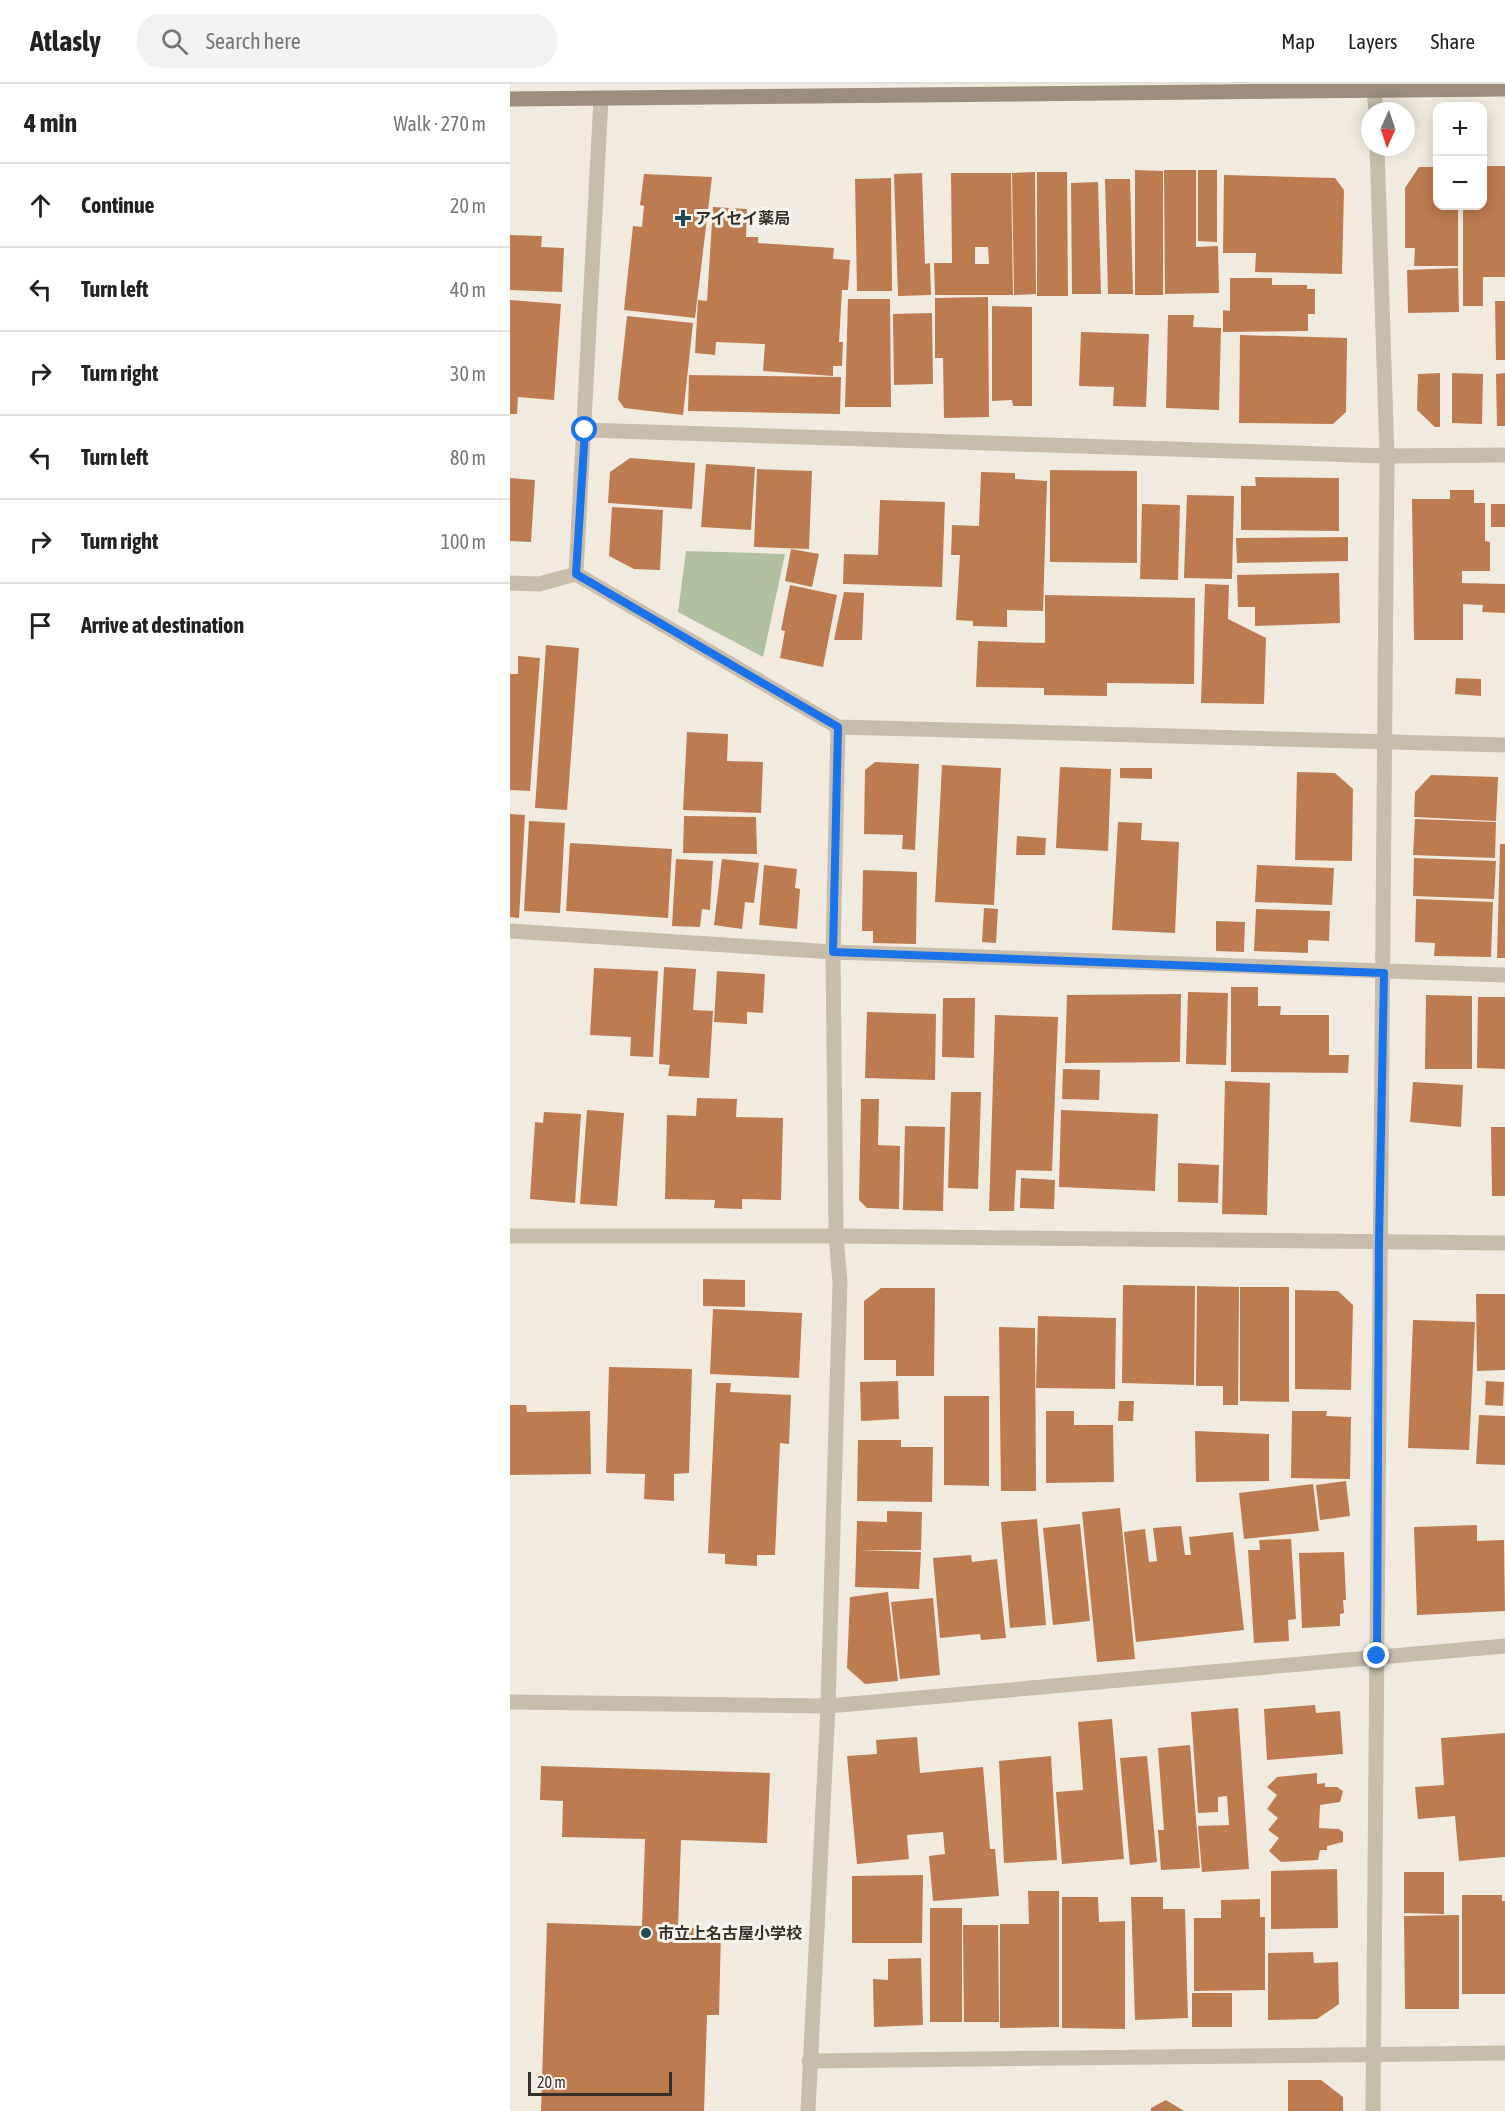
<!DOCTYPE html>
<html lang="en">
<head>
<meta charset="utf-8">
<style>
  :root { --surface:#fff; --page:#f2f2f2; --text:#222; --muted:#767676; --line:#e0e0e0 }
  body { margin:0; font-family:"Asap Condensed","Noto Sans JP",sans-serif; background:var(--page); color:var(--text) }
  .controls { position:absolute; right:18px; top:18px; display:grid; overflow:hidden; border-radius:12px; box-shadow:0 3px 15px #0003 }
  .controls button { width:54px; height:54px; display:grid; place-items:center; padding:0; border:0; border-bottom:2px solid var(--line); background:var(--surface); color:var(--text); font:30px sans-serif }
  .compass { position:absolute; left:851px; top:18px; width:54px; height:54px; border-radius:50%; background:var(--surface); box-shadow:0 3px 15px #0003; rotate:183deg }
  .scale { position:absolute; left:18px; bottom:15px; width:144px; box-sizing:border-box; padding-left:6px; border:3px solid #37302a; border-top:0; font-size:16px; line-height:21px; white-space:nowrap; color:#37302a; -webkit-text-stroke:4px #f9f4eb; paint-order:stroke }
  .stop { position:absolute; width:18px; height:18px; margin:-14px; border:4px solid #1a73e8; border-radius:50%; background:#fff }
  .stop.end { background:#1a73e8; border-color:#fff; box-shadow:0 2px 6px #0008 }
  .list { margin:0; padding:0; list-style:none }
  h2 { display:flex; justify-content:space-between; align-items:center; height:78px; margin:0; padding:0 24px; font-size:26px }
  h2 small { font-size:20px; font-weight:400; color:var(--muted) }
  .list li { display:grid; grid-template-columns:39px 1fr auto; gap:18px; align-items:center; box-sizing:border-box; height:84px; padding:0 24px; border-top:2px solid var(--line) }
  .list b { display:block; font-size:22px; white-space:nowrap }
  .list em { font-size:20px; font-style:normal; color:var(--muted) }
  .icon { flex:none; width:33px; height:33px; fill:none; stroke:currentColor; stroke-width:2; stroke-linecap:round; stroke-linejoin:round }
  .map { position:relative; flex:none; width:995px; height:2027px; overflow:hidden }
  header { display:flex; align-items:center; gap:36px; box-sizing:border-box; height:84px; padding:0 30px; background:var(--surface); border-bottom:2px solid var(--line) }
  header strong { font-size:28px }
  nav { display:flex; gap:33px; margin-inline-start:auto; font-size:21px }
  .search { width:420px; height:54px; background:var(--page); display:flex; align-items:center; gap:15px; box-sizing:border-box; padding:0 21px; border-radius:24px; color:var(--muted); font-size:22px }
  main { display:flex }
  aside { flex:1; background:var(--surface) }
  .map>svg:first-child { display:block }
</style>
</head>
<body>
<header>
<strong>Atlasly</strong>
<div class="search"><svg class="icon" aria-label="search" viewBox="0 0 24 24"><circle cx="10" cy="10" r="6"/><path d="M15 15l6 6"/></svg>Search here</div>
<nav><a>Map</a><a>Layers</a><a>Share</a></nav>
</header>
<main>
<aside>
<h2>4 min<small>Walk · 270 m</small></h2>
<ul class="list">
<li><svg class="icon" aria-label="ahead" viewBox="0 0 24 24"><path d="M12 20V5M6 11l6-6 6 6"/></svg><div><b>Continue</b></div><em>20 m</em></li>
<li><svg class="icon" aria-label="left" viewBox="0 0 24 24"><path d="M17 20v-9H6M10 6l-5 5 5 5"/></svg><div><b>Turn left</b></div><em>40 m</em></li>
<li><svg class="icon" aria-label="right" viewBox="0 0 24 24"><path d="M7 20v-9h11M14 6l5 5-5 5"/></svg><div><b>Turn right</b></div><em>30 m</em></li>
<li><svg class="icon" aria-label="left" viewBox="0 0 24 24"><path d="M17 20v-9H6M10 6l-5 5 5 5"/></svg><div><b>Turn left</b></div><em>80 m</em></li>
<li><svg class="icon" aria-label="right" viewBox="0 0 24 24"><path d="M7 20v-9h11M14 6l5 5-5 5"/></svg><div><b>Turn right</b></div><em>100 m</em></li>
<li><svg class="icon" aria-label="arrive" viewBox="0 0 24 24"><path d="M6 21V4h12l-3 4 3 4H6"/></svg><div><b>Arrive at destination</b></div></li>
</ul>
</aside>
<div class="map">
<svg width="995" height="2027" viewBox="0 0 995 2027">
  <rect width="100%" height="100%" fill="#f1ebdf"/>
  <polygon fill="#b0bf9f" points="176,467 275,470 253,573 168,528"/>
  <g fill="#bd7b50" fill-rule="evenodd">
    <polygon points="972,82 995,82 995,193 973,193 973,222 953,222 953,122 972,122"/>
    <polygon points="909,83 927,83 927,122 948,122 948,182 904,182 905,164 895,164 895,104"/>
    <polygon points="625,86 653,87 653,211 625,211"/>
    <polygon points="654,86 686,86 686,163 708,162 709,209 655,210"/>
    <polygon points="688,86 707,86 707,158 688,157"/>
    <polygon points="525,88 526,210 504,211 502,89"/>
    <polygon points="527,88 557,88 558,212 527,212"/>
    <polygon points="412,89 415,180 420,179 421,211 388,212 384,90"/>
    <path d="M 441,89 L 501,89 L 503,211 L 425,211 L 424,179 L 442,179 ZM 465,163 L 478,163 L 479,180 L 465,180 Z"/>
    <polygon points="134,90 202,93 185,234 114,226 123,142 132,143 134,122 130,121"/>
    <polygon points="714,91 825,94 834,106 832,190 745,188 746,169 713,169"/>
    <polygon points="381,94 382,207 347,207 345,95"/>
    <polygon points="595,95 620,95 623,210 598,210"/>
    <polygon points="588,98 591,210 562,210 561,99"/>
    <polygon points="203,123 237,125 236,153 248,153 248,159 324,164 323,175 340,176 338,206 332,206 329,258 333,258 332,282 323,282 323,292 253,287 255,260 206,258 205,271 185,269 188,216 197,217"/>
    <polygon points="0,151 32,152 31,163 54,164 52,208 0,206"/>
    <polygon points="948,184 949,228 898,229 897,186"/>
    <polygon points="720,194 762,194 762,201 797,201 797,205 805,205 805,230 798,230 798,247 713,248 713,226 720,227"/>
    <polygon points="478,213 479,333 434,334 433,274 425,274 425,214"/>
    <polygon points="338,215 380,215 381,323 335,323"/>
    <polygon points="0,216 51,220 44,316 8,313 7,330 0,330"/>
    <polygon points="985,217 995,217 995,276 986,276"/>
    <polygon points="482,222 522,223 522,322 503,322 502,316 482,317"/>
    <polygon points="422,229 423,300 384,301 383,230"/>
    <polygon points="658,231 684,231 683,243 711,244 709,326 656,324"/>
    <polygon points="117,232 183,239 173,331 114,324 108,315"/>
    <polygon points="571,248 639,250 636,323 603,322 604,303 569,302"/>
    <polygon points="730,251 837,254 836,328 823,340 729,339"/>
    <polygon points="930,289 930,343 925,343 907,326 908,290"/>
    <polygon points="942,289 973,290 972,340 942,339"/>
    <polygon points="995,289 995,342 987,342 986,290"/>
    <polygon points="179,291 331,293 330,330 178,327"/>
    <polygon points="120,374 185,379 182,425 98,419 100,388"/>
    <polygon points="196,380 245,383 241,446 191,443"/>
    <polygon points="247,385 302,387 299,465 244,463"/>
    <polygon points="540,386 627,387 627,479 540,478"/>
    <polygon points="471,388 505,389 505,395 537,397 533,527 497,526 497,543 463,542 463,537 446,536 450,471 441,471 442,441 469,442"/>
    <polygon points="745,393 829,394 829,447 731,446 731,402 746,402"/>
    <polygon points="0,394 25,396 21,458 0,457"/>
    <polygon points="940,406 964,406 964,419 975,419 975,457 980,458 980,487 952,487 952,499 995,500 995,529 972,528 973,521 953,520 953,556 904,556 902,415 940,415"/>
    <polygon points="677,411 724,412 722,495 674,494"/>
    <polygon points="370,416 435,418 432,503 333,500 334,470 368,471"/>
    <polygon points="632,420 670,421 668,496 630,495"/>
    <rect x="981" y="420" width="14" height="23"/>
    <polygon points="102,423 153,426 150,486 124,485 99,472"/>
    <polygon points="838,453 838,477 727,479 726,454"/>
    <polygon points="281,465 309,470 302,503 275,497"/>
    <polygon points="829,489 830,539 745,542 745,523 728,523 727,491"/>
    <polygon points="695,500 719,501 718,535 756,554 754,620 691,619"/>
    <polygon points="280,501 327,511 313,583 270,574 275,547 271,546"/>
    <polygon points="334,508 354,509 352,556 324,556"/>
    <polygon points="535,511 685,514 684,600 597,599 597,612 534,611 534,604 466,603 468,557 535,559"/>
    <polygon points="36,561 69,564 57,726 25,724"/>
    <polygon points="8,572 30,574 20,707 0,706 0,590 8,590"/>
    <polygon points="946,594 971,595 971,612 945,610"/>
    <polygon points="177,648 218,650 217,677 253,678 251,729 173,726"/>
    <polygon points="365,678 409,680 405,766 392,765 393,751 354,750 355,686"/>
    <polygon points="432,681 491,684 484,821 425,818"/>
    <polygon points="550,683 601,685 598,767 546,764"/>
    <polygon points="610,684 642,684 642,695 610,694"/>
    <polygon points="787,688 825,689 843,705 842,777 785,776"/>
    <polygon points="921,691 988,693 986,737 904,733 905,708"/>
    <polygon points="0,730 15,731 9,834 0,833"/>
    <polygon points="174,732 246,733 247,770 173,769"/>
    <polygon points="905,735 986,738 985,774 903,771"/>
    <polygon points="19,737 55,739 50,829 14,827"/>
    <polygon points="608,738 632,739 631,756 669,758 665,849 602,846"/>
    <polygon points="507,752 536,754 535,771 506,771"/>
    <polygon points="60,759 162,765 158,834 56,827"/>
    <polygon points="990,760 995,760 995,874 987,874"/>
    <polygon points="904,774 986,777 984,815 903,812"/>
    <polygon points="166,775 203,777 200,826 192,825 190,843 162,842"/>
    <polygon points="212,775 249,779 244,819 235,818 232,845 204,841"/>
    <polygon points="254,781 287,785 285,804 290,805 287,845 249,841"/>
    <polygon points="747,781 824,784 822,821 745,818"/>
    <polygon points="353,786 407,788 406,860 363,859 363,847 352,847"/>
    <polygon points="906,815 983,818 981,873 924,872 925,859 905,858"/>
    <polygon points="474,824 488,825 486,859 472,858"/>
    <polygon points="746,825 820,827 819,857 798,856 798,869 744,867"/>
    <polygon points="706,837 735,838 734,868 706,867"/>
    <polygon points="154,883 186,885 183,926 203,927 199,994 158,992 160,981 149,980"/>
    <polygon points="84,884 148,887 143,973 120,972 121,953 80,951"/>
    <polygon points="207,887 255,890 253,929 237,928 237,940 204,938"/>
    <polygon points="721,903 748,903 748,922 771,922 770,931 819,931 819,971 839,971 838,989 721,988"/>
    <polygon points="678,908 718,909 716,981 676,980"/>
    <polygon points="671,910 670,978 555,979 557,911"/>
    <polygon points="916,911 962,912 962,985 915,985"/>
    <polygon points="968,913 995,913 995,985 967,984"/>
    <polygon points="433,914 465,914 464,974 432,973"/>
    <polygon points="357,928 426,930 425,996 355,994"/>
    <polygon points="485,931 548,933 542,1087 506,1086 504,1127 479,1127"/>
    <polygon points="553,985 590,986 589,1016 552,1015"/>
    <polygon points="715,997 760,999 757,1131 712,1130"/>
    <polygon points="903,998 953,1001 951,1043 900,1038"/>
    <polygon points="441,1008 471,1008 468,1105 438,1104"/>
    <polygon points="187,1014 227,1015 226,1033 273,1034 271,1116 232,1115 232,1125 204,1124 205,1116 155,1115 157,1031 186,1032"/>
    <polygon points="351,1015 369,1015 368,1061 390,1062 389,1125 357,1124 349,1116"/>
    <polygon points="77,1026 114,1029 107,1122 70,1120"/>
    <polygon points="551,1026 648,1030 645,1107 549,1103"/>
    <polygon points="34,1028 71,1030 65,1119 20,1115 25,1038 33,1039"/>
    <polygon points="395,1042 435,1043 433,1127 393,1126"/>
    <polygon points="981,1043 995,1043 995,1112 982,1112"/>
    <polygon points="668,1079 709,1081 708,1119 668,1118"/>
    <polygon points="511,1094 545,1096 544,1125 510,1124"/>
    <polygon points="193,1195 235,1196 235,1223 193,1222"/>
    <polygon points="613,1201 685,1202 684,1301 612,1299"/>
    <polygon points="687,1202 729,1203 728,1321 713,1321 713,1302 686,1302"/>
    <polygon points="730,1203 779,1203 779,1318 730,1317"/>
    <polygon points="371,1204 425,1204 424,1292 386,1292 386,1276 354,1276 354,1217"/>
    <polygon points="785,1206 828,1207 843,1221 841,1306 785,1305"/>
    <polygon points="966,1210 995,1210 995,1286 967,1287"/>
    <polygon points="203,1225 292,1229 289,1294 200,1290"/>
    <polygon points="528,1232 606,1234 605,1305 526,1304"/>
    <polygon points="903,1236 965,1238 959,1366 898,1364"/>
    <polygon points="489,1243 525,1244 526,1407 491,1407"/>
    <polygon points="99,1283 182,1285 179,1389 164,1390 164,1417 134,1415 135,1390 96,1389"/>
    <polygon points="388,1297 389,1335 351,1337 350,1298"/>
    <polygon points="976,1297 994,1298 993,1322 975,1321"/>
    <polygon points="206,1299 221,1299 220,1308 281,1311 279,1360 270,1359 265,1471 247,1471 247,1482 215,1480 215,1470 198,1469"/>
    <polygon points="434,1312 479,1312 479,1402 434,1401"/>
    <polygon points="609,1317 624,1317 623,1337 608,1337"/>
    <polygon points="0,1321 16,1321 17,1328 80,1327 81,1390 0,1391"/>
    <polygon points="536,1327 564,1327 564,1341 603,1341 604,1398 536,1399"/>
    <polygon points="782,1327 817,1327 816,1332 841,1333 840,1395 781,1394"/>
    <polygon points="969,1331 995,1332 995,1381 966,1380"/>
    <polygon points="685,1347 759,1350 759,1397 686,1398"/>
    <polygon points="348,1356 391,1356 391,1363 423,1363 422,1418 347,1417"/>
    <polygon points="836,1397 840,1432 810,1436 806,1401"/>
    <polygon points="803,1400 809,1447 734,1455 729,1409"/>
    <polygon points="610,1424 625,1575 587,1578 572,1428"/>
    <polygon points="377,1427 412,1428 411,1466 348,1466 411,1468 409,1505 345,1503 347,1437 377,1438"/>
    <polygon points="527,1435 536,1541 500,1544 491,1438"/>
    <polygon points="570,1440 580,1537 543,1541 533,1444"/>
    <polygon points="967,1441 967,1457 994,1456 995,1527 907,1531 904,1443"/>
    <polygon points="671,1442 675,1471 681,1471 679,1453 723,1448 734,1546 626,1558 614,1448 635,1445 639,1478 647,1477 643,1444"/>
    <polygon points="781,1455 786,1535 778,1536 779,1557 744,1559 738,1466 750,1466 749,1456"/>
    <polygon points="834,1468 836,1516 833,1516 834,1529 830,1530 830,1542 792,1544 789,1469"/>
    <polygon points="461,1471 462,1478 487,1475 496,1554 471,1556 470,1550 430,1554 423,1474"/>
    <polygon points="378,1508 388,1597 355,1600 337,1584 340,1513"/>
    <polygon points="423,1514 430,1591 390,1595 381,1518"/>
    <polygon points="805,1621 806,1629 830,1627 833,1670 757,1676 754,1625"/>
    <polygon points="728,1624 739,1785 692,1788 688,1742 719,1741 717,1712 708,1713 708,1728 688,1729 681,1628"/>
    <polygon points="602,1635 614,1775 552,1780 546,1708 573,1706 568,1638"/>
    <polygon points="995,1649 995,1773 949,1777 945,1732 908,1735 905,1703 934,1701 931,1654"/>
    <polygon points="407,1653 410,1689 473,1683 480,1765 485,1765 489,1812 423,1817 419,1772 435,1770 433,1748 397,1751 399,1775 347,1780 337,1672 367,1670 366,1656"/>
    <polygon points="680,1661 690,1784 651,1786 648,1746 654,1746 648,1664"/>
    <polygon points="541,1672 547,1776 494,1779 489,1677"/>
    <polygon points="637,1672 647,1778 620,1781 610,1674"/>
    <polygon points="31,1682 260,1689 257,1759 171,1756 168,1843 211,1845 209,1931 197,1931 194,2027 31,2027 37,1839 132,1842 135,1755 52,1753 53,1717 30,1716"/>
    <polygon points="807,1689 807,1700 815,1699 815,1703 827,1703 833,1707 830,1718 810,1721 809,1744 829,1745 833,1748 833,1758 817,1762 817,1766 810,1766 808,1776 771,1778 759,1767 769,1754 758,1746 768,1734 757,1725 767,1711 757,1703 767,1693"/>
    <polygon points="827,1785 828,1844 761,1845 761,1787"/>
    <polygon points="894,1788 934,1788 934,1830 894,1829"/>
    <polygon points="413,1791 412,1859 342,1859 342,1792"/>
    <polygon points="518,1807 549,1807 549,1943 490,1944 490,1840 519,1840"/>
    <polygon points="952,1811 992,1811 992,1817 995,1817 995,1910 952,1910"/>
    <polygon points="552,1813 588,1813 589,1838 615,1837 615,1945 552,1944"/>
    <polygon points="621,1813 653,1813 653,1825 675,1825 678,1934 625,1936"/>
    <polygon points="750,1815 750,1833 755,1833 755,1906 684,1907 684,1834 711,1834 711,1816"/>
    <rect x="420" y="1824" width="32" height="114"/>
    <polygon points="949,1831 949,1925 895,1925 894,1832"/>
    <polygon points="453,1841 488,1841 489,1938 454,1938"/>
    <polygon points="803,1868 804,1879 828,1878 829,1920 807,1935 758,1936 758,1869"/>
    <polygon points="411,1874 413,1941 364,1943 363,1895 378,1896 378,1875"/>
    <rect x="682" y="1909" width="40" height="34"/>
    <polygon points="778,1996 811,1996 833,2013 833,2027 778,2027"/>
    <polygon points="656,2016 674,2027 641,2027 641,2024"/>
  </g>
  <g fill="none" stroke-linecap="round" stroke-linejoin="round">
    <g stroke="#c8bdab" stroke-width="15">
      <polyline points="863,0 866,27"/>
      <polyline points="75,346 877,372 995,371"/>
      <polyline points="66,490 91,14"/>
      <polyline points="0,499 29,500 66,490 328,643 995,661"/>
      <polyline points="0,847 323,868 995,891"/>
      <polyline points="0,1152 326,1152 995,1159"/>
      <polyline points="0,1618 318,1622 995,1562"/>
      <polyline points="299,1977 995,1969"/>
      <polyline points="298,2027 318,1622 330,1199 326,1152 323,868 328,643"/>
      <polyline points="863,2027 877,372 867,63"/>
    </g>
    <polyline stroke="#9c8d7d" stroke-width="15" points="0,15 995,5"/>
  </g>
  <g fill="none" stroke-linecap="round" stroke-linejoin="round">
    <polyline stroke="#1a73e8" stroke-width="8" points="75,346 66,490 328,643 323,868 874,889 869,1158 867,1572"/>
  </g>
  <g fill="#224a55" stroke="#f9f4eb" stroke-width="2">
    <path d="M170 125h6v6h6v6h-6v6h-6v-6h-6v-6h6z"/>
    <circle cx="136" cy="1849" r="6"/>
  </g>
  <g text-anchor="middle" stroke-width="6" stroke-linejoin="round" paint-order="stroke">
    <g font-size="16" font-weight="bold" fill="#37302a" stroke="#f9f4eb" text-anchor="start">
      <text x="185" y="140">アイセイ薬局</text>
      <text x="148" y="1855">市立上名古屋小学校</text>
    </g>
  </g>
</svg>
<div class="controls">
<button>+</button>
<button>−</button>
</div>
<svg class="compass" viewBox="-18 -18 36 36"><path d="M0-13l5 13h-10z" fill="#e53935"/><path d="M0 13l5-13h-10z" fill="#767676"/></svg>
<div class="scale">20 m</div>
<div class="stop" style="left:75px;top:346px"></div>
<div class="stop end" style="left:867px;top:1572px"></div>
</div>
</main>
</body>
</html>
